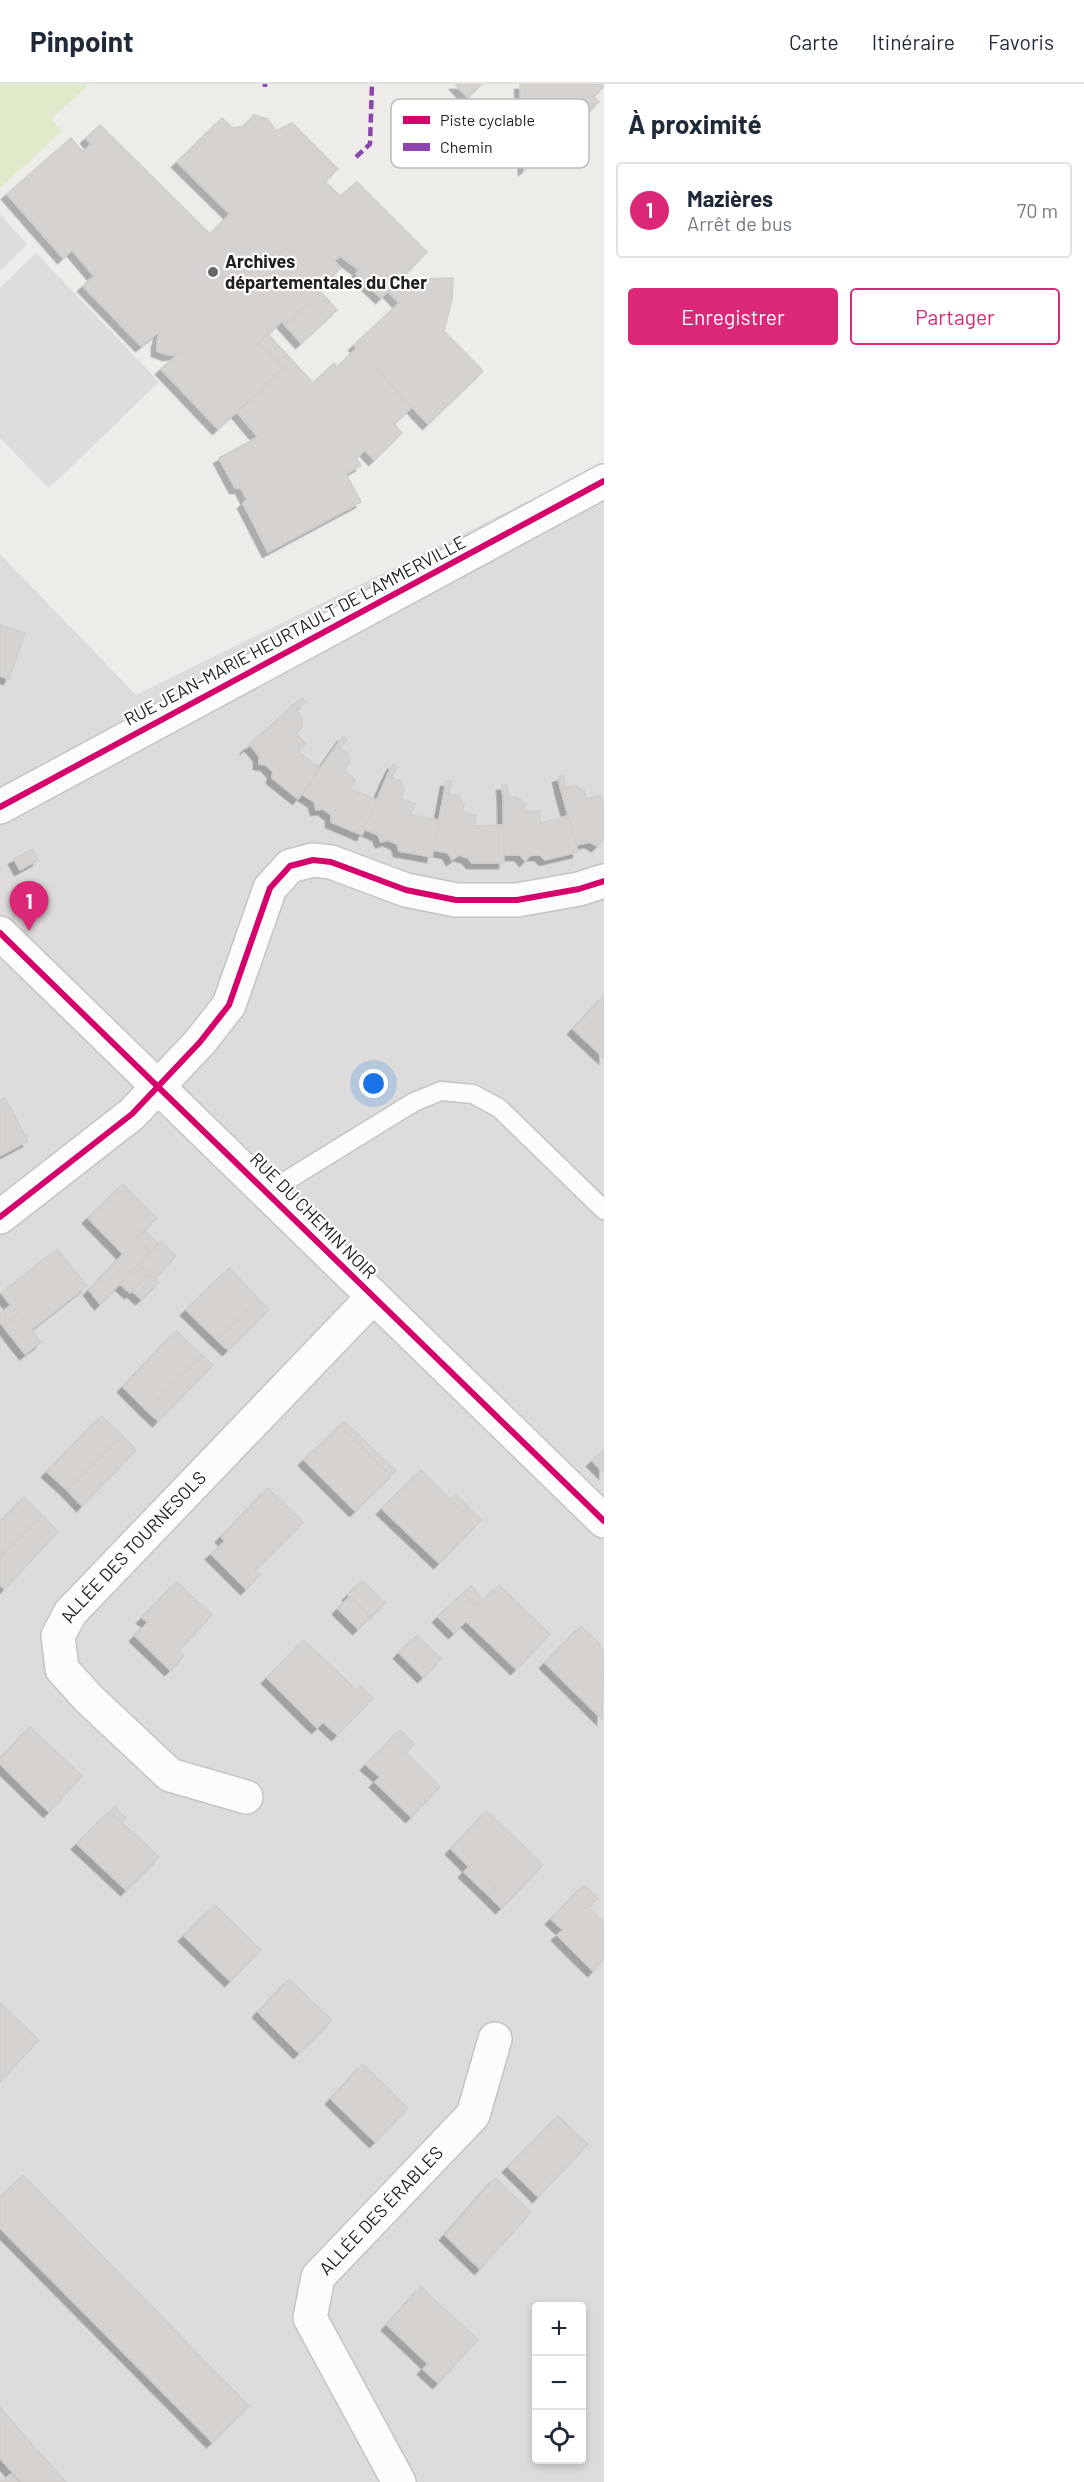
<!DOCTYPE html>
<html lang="fr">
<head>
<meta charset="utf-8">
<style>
  :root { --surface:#fff; --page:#f6f6f7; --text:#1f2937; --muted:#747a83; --line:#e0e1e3; --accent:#db2777 }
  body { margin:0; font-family:Barlow,sans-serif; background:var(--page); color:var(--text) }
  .controls { position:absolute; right:18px; bottom:18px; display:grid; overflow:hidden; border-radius:6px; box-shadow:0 3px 9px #0003 }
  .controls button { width:54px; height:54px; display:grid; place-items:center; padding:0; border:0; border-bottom:2px solid var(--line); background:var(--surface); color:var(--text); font:30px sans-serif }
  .you { position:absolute; left:374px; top:1000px; width:21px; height:21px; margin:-15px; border:4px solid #fff; border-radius:50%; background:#1a73e8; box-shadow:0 0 0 9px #1a73e833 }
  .badge { display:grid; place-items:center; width:39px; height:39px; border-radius:50%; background:var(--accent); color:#fff; font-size:20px; font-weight:700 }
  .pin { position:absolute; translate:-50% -50px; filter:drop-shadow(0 2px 3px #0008) }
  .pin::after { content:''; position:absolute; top:32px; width:21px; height:18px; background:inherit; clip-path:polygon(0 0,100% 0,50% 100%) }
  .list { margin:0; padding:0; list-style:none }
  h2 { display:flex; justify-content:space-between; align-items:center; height:78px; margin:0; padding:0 24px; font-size:26px }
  h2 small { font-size:20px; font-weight:400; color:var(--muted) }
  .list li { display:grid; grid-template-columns:39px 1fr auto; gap:18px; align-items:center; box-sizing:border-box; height:96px; margin:0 12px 12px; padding:0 12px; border:2px solid var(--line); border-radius:6px }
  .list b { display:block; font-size:22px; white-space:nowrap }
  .list p { margin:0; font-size:20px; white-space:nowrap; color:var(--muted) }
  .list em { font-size:20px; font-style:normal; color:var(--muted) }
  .actions { display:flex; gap:12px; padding:18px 24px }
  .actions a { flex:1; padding:14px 0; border:2px solid var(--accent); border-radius:6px; text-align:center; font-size:21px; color:var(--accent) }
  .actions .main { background:var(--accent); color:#fff }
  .icon { flex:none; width:33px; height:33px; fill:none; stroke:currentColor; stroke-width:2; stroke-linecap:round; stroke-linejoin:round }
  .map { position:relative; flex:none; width:604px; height:2398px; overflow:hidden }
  header { display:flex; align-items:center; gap:36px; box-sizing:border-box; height:84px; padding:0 30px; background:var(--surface); border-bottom:2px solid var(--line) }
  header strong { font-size:28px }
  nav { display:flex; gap:33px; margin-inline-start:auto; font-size:21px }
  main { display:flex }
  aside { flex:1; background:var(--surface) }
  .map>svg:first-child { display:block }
</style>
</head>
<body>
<header>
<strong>Pinpoint</strong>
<nav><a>Carte</a><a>Itinéraire</a><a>Favoris</a></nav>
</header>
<main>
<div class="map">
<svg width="604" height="2398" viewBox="0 0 604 2398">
  <defs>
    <filter id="shadow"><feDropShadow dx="-5.5" dy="5.5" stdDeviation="0" flood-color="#0004"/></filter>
  </defs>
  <rect width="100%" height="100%" fill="#eeece9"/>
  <path fill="#dddcda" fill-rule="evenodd" d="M 604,380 L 604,2398 L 0,2398 L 0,470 L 136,611 ZM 536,2222 L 582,2222 L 582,2376 L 536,2376 Z"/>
  <polygon fill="#deeac9" points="0,0 90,0 51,35 62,47 0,104"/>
  <g fill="#dedddc">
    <polygon points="0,130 27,160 0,187"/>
    <polygon points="36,169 159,298 49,404 0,354 0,204"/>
  </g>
  <g fill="#d5d2d0" stroke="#d1cdca" stroke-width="1.5" filter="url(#shadow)">
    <polygon points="455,0 482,0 467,13"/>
    <polygon points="520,0 604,0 604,3 593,12 599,18 524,86"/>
    <polygon points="254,31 268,35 276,47 292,39 338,85 325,97 340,112 357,98 427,168 399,197 410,208 423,195 453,194 452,215 444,247 483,287 428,340 354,261 399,219 388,207 381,214 356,190 359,186 340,172 334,177 341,184 318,205 321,208 285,241 282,237 258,259 283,285 218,345 161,285 178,270 168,271 157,267 157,258 160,247 141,262 83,202 94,192 72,166 63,174 7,110 71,54 83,68 91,60 86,54 100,41 210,150 230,130 177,78 222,34 233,44 244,42"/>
    <polygon points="321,208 337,226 301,259 285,241"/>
    <polygon points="268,250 313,299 334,279 337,283 357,264 412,323 394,340 402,349 374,376 365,366 356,375 361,381 346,390 361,418 268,468 243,419 247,416 241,404 235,404 219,374 258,353 237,328 283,285 258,259"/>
    <polygon points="0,541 25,549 9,595 0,592"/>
    <polygon points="302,614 305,618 295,626 292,622"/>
    <polygon points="292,622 302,633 302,643 296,649 305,660 297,667 320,684 298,715 272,694 273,688 266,681 259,680 259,672 250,661 245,665"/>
    <polygon points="343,652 347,655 340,665 336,662"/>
    <polygon points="336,662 348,670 349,680 344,687 356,696 350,705 377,716 362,751 331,738 331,731 323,725 316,726 314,718 302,710"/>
    <polygon points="393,680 397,682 392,694 387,692"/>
    <polygon points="387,692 401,697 404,707 401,715 415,720 410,731 439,736 432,773 399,767 397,760 388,756 381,758 378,751 364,745"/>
    <polygon points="563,692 566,704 561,706 558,693"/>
    <polygon points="446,697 451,697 449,710 444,709"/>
    <polygon points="502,701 507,701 508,713 503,714"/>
    <polygon points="575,701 584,707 586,715 600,711 604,722 604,755 597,762 590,758 576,761 561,706"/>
    <polygon points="444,709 458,712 464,720 462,729 476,731 474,742 504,741 504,779 472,779 468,774 459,771 452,776 448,769 433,766"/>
    <polygon points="517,713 525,719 525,728 539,727 540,739 568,732 578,768 545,776 540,771 531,771 525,777 520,771 504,771 503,714"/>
    <polygon points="32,765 38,776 20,786 14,775"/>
    <polygon points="604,912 604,974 573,945"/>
    <polygon points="5,1014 28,1057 0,1072 0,1016"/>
    <polygon points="123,1100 157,1134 137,1153 152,1168 100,1220 89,1206 123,1170 88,1134"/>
    <polygon points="144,1146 158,1160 152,1168 137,1153"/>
    <polygon points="161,1157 176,1172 154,1195 139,1180"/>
    <polygon points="57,1165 87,1202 31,1246 41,1258 25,1270 3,1242 18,1230 1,1209"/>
    <polygon points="139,1180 149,1190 130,1209 120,1200"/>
    <polygon points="229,1184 258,1214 217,1256 186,1226"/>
    <polygon points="149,1190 158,1199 141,1215 132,1207"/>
    <polygon points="258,1214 269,1225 228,1266 217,1256"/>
    <polygon points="11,1221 18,1230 3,1242 0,1238 0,1229"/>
    <polygon points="176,1247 202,1271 146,1326 123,1303"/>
    <polygon points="202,1271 213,1281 158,1337 146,1326"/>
    <polygon points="101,1332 122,1351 67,1406 47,1388"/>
    <polygon points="344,1337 396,1387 391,1392 340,1341"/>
    <polygon points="340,1341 391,1392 355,1427 304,1376"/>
    <polygon points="122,1351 136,1366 82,1422 67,1406"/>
    <polygon points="604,1366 604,1389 592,1377"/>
    <polygon points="421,1386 463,1428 468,1423 481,1436 439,1479 382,1425"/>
    <polygon points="268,1404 303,1438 255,1486 260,1491 246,1505 211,1470 225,1457 221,1453"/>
    <polygon points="456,1411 468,1423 463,1428 451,1416"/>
    <polygon points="24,1413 42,1431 0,1474 0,1438"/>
    <polygon points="42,1431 58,1448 4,1505 0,1500 0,1474"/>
    <polygon points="362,1497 385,1519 370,1533 348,1511"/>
    <polygon points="177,1498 212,1531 178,1567 184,1572 170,1586 135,1552 148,1538 142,1534"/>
    <polygon points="499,1501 550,1550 516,1585 466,1537 454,1549 438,1533 463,1509 477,1523"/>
    <polygon points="471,1502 484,1516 477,1523 463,1509"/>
    <polygon points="350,1512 370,1533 358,1545 338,1525"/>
    <polygon points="581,1542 600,1560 599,1562 604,1568 602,1635 545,1579"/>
    <polygon points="417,1551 441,1575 423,1593 399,1569"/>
    <polygon points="304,1556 356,1606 361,1602 373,1614 337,1651 323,1638 317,1644 267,1594"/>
    <polygon points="30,1643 82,1692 49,1728 0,1680 0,1675"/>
    <polygon points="400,1646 414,1660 406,1669 440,1703 411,1733 375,1698 380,1693 366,1681"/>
    <polygon points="115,1723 126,1734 122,1739 110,1727"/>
    <polygon points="110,1727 159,1773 126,1806 77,1760"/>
    <polygon points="487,1727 543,1781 501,1824 488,1811 496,1803 472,1780 469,1783 451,1765"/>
    <polygon points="472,1780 496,1803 488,1811 464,1788"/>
    <polygon points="584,1801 598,1814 588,1823 604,1839 604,1875 593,1887 557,1851 563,1846 551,1835"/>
    <polygon points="215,1821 261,1866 230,1897 184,1852"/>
    <polygon points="289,1895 332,1936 299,1969 258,1928"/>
    <polygon points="0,1919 39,1956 1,1996 0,1995"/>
    <polygon points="363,1980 408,2024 375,2058 331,2015"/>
    <polygon points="558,2032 588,2060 538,2113 508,2083"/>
    <polygon points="23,2091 249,2322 212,2358 0,2144 0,2113"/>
    <polygon points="495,2094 531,2128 480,2185 445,2151"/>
    <polygon points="421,2203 478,2256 438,2299 423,2285 428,2280 387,2241"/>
    <polygon points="0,2323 33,2362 66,2398 21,2398 0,2374"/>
    <polygon points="11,2390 18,2398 1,2398"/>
  </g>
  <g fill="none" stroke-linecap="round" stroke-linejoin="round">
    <g stroke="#c5c4c3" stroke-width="21">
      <polyline id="lane" points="268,1108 414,1018 441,1007 473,1010 499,1024 604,1126"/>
    </g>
    <g stroke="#c5c4c3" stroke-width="36">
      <g id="street">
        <polyline points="0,723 604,397"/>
        <polyline points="0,849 604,1437"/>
        <polyline points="0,1133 132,1030 200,958 229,921 270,804 290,782 313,776 331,778 406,806 456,816 517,816 579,805 604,797"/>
        <path id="s1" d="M 246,1713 L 170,1691 L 88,1614 L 62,1585 L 58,1552 L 70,1529 L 373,1213"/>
        <path id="s2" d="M 399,2398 L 310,2234 L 318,2193 L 473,2031 L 495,1955"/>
      </g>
    </g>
    <use href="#lane" stroke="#fcfcfc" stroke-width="18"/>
    <use href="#street" stroke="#fcfcfc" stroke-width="33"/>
    <g stroke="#8e44ad" stroke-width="4.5" stroke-dasharray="9 4.5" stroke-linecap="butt">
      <polyline points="265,0 265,3"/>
      <polyline points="356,73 370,60 372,0"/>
    </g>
    <g stroke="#fff" stroke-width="10">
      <g id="cycleway">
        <polyline points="0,723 604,397"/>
        <polyline points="0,849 604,1437"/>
        <polyline points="0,1133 132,1030 200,958 229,921 270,804 290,782 313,776 331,778 406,806 456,816 517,816 579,805 604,797"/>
      </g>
    </g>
    <use href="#cycleway" stroke="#d6006c" stroke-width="6"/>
  </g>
  <circle fill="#686766" stroke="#fff" stroke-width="2" cx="213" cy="188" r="6"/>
  <g text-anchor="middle" stroke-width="4.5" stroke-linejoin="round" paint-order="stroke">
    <g font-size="18" font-weight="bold" fill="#202020" stroke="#fff" text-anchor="start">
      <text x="225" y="184">Archives<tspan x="225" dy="21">départementales du Cher</tspan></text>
    </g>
    <g font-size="18" fill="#202020" stroke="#fff">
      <text transform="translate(295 547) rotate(-28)" y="6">RUE JEAN-MARIE HEURTAULT DE LAMMERVILLE</text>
      <text transform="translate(313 1132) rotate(45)" y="6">RUE DU CHEMIN NOIR</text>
      <text dy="6" stroke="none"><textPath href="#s1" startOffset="381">ALLÉE DES TOURNESOLS</textPath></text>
      <text dy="6" stroke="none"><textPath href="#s2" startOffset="320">ALLÉE DES ÉRABLES</textPath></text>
    </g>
  </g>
  <rect x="391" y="15" width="198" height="69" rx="9" fill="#fff" stroke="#bcbcbc" stroke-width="1.5"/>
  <rect x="403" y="32" width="27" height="8" fill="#d6006c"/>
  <rect x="403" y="59" width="27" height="8" fill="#8e44ad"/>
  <g font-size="16" fill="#202020">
    <text x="440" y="42">Piste cyclable</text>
    <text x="440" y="69">Chemin</text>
  </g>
</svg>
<div class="controls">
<button>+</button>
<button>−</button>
<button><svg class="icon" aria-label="locate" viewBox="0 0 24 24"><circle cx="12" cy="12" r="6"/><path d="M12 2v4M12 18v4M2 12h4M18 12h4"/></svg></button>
</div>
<div class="you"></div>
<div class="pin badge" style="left:29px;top:847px">1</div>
</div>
<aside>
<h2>À proximité<small></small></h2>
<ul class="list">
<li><span class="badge">1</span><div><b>Mazières</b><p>Arrêt de bus</p></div><em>70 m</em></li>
</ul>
<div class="actions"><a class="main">Enregistrer</a><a>Partager</a></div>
</aside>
</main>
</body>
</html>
